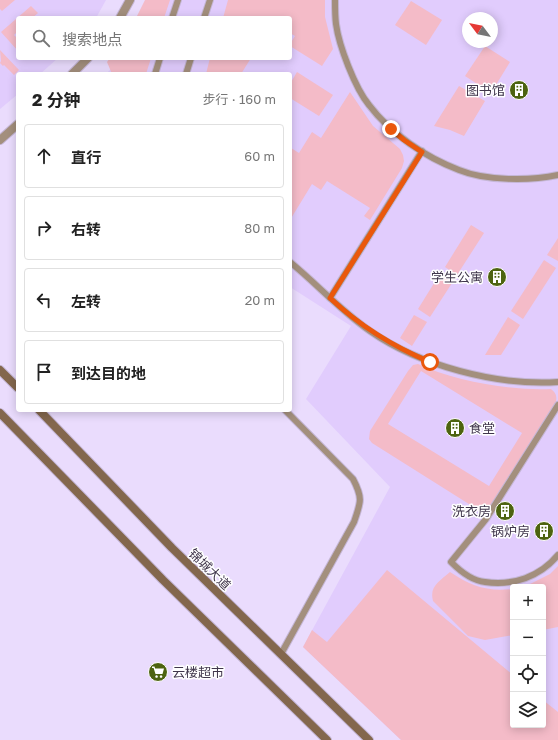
<!DOCTYPE html>
<html lang="zh">
<head>
<meta charset="utf-8">
<style>
  :root { --surface:#fff; --page:#f6f6f6; --text:#222; --muted:#767676; --line:#e0e0e0 }
  body { margin:0; font-family:"Golos Text","Noto Sans SC",sans-serif; background:var(--page); color:var(--text) }
  .controls { position:absolute; right:12px; bottom:12px; display:grid; overflow:hidden; border-radius:4px; box-shadow:0 2px 10px #0003 }
  .controls button { width:36px; height:36px; display:grid; place-items:center; padding:0; border:0; border-bottom:1px solid var(--line); background:var(--surface); color:var(--text); font:20px sans-serif }
  .compass { position:absolute; left:462px; top:12px; width:36px; height:36px; border-radius:50%; background:var(--surface); box-shadow:0 2px 10px #0003; rotate:302deg }
  .stop { position:absolute; width:12px; height:12px; margin:-9px; border:3px solid #ea580c; border-radius:50%; background:#fff }
  .stop.end { background:#ea580c; border-color:#fff; box-shadow:0 1px 4px #0008 }
  .list { margin:0; padding:0; list-style:none }
  h2 { display:flex; justify-content:space-between; align-items:center; height:52px; margin:0; padding:0 16px; font-size:17px }
  h2 small { font-size:13px; font-weight:400; color:var(--muted) }
  .list li { display:grid; grid-template-columns:26px 1fr auto; gap:12px; align-items:center; box-sizing:border-box; height:64px; margin:0 8px 8px; padding:0 8px; border:1px solid var(--line); border-radius:4px }
  .list b { display:block; font-size:15px; white-space:nowrap }
  .list em { font-size:13px; font-style:normal; color:var(--muted) }
  .icon { flex:none; width:22px; height:22px; fill:none; stroke:currentColor; stroke-width:2; stroke-linecap:round; stroke-linejoin:round }
  .map { position:relative; flex:none; width:558px; height:740px; overflow:hidden }
  .search { position:absolute; background:var(--surface); box-shadow:0 2px 10px #0003; left:16px; top:16px; width:276px; height:44px; display:flex; align-items:center; gap:10px; box-sizing:border-box; padding:0 14px; border-radius:4px; color:var(--muted); font-size:15px }
  .panel { position:absolute; background:var(--surface); box-shadow:0 2px 10px #0003; left:16px; top:72px; width:276px; height:340px; border-radius:4px }
  .map>svg:first-child { display:block }
</style>
</head>
<body>
<div class="map">
<svg width="558" height="740" viewBox="0 0 558 740">
  <rect width="100%" height="100%" fill="#eadcfd"/>
  <g fill="#e1ccfd" fill-rule="evenodd">
    <polygon points="0,0 106,0 96,18 18,18 18,58 58,58 40,74 18,74 18,94 0,109"/>
    <path d="M 156,0 L 558,0 L 558,740 L 401,740 L 303,647 L 390,487 L 306,399 L 351,326 L 290,287 L 290,74 L 106,74 L 121,58 L 290,58 L 290,18 L 147,18 ZM 468,18 L 492,18 L 492,42 L 468,42 ZM 513,587 L 543,587 L 543,725 L 513,725 Z"/>
  </g>
  <g fill="#f4bbc8" fill-rule="evenodd">
    <polygon points="0,0 15,0 2,11 0,9"/>
    <polygon points="145,0 170,0 164,18 136,18"/>
    <polygon points="228,0 325,0 325,17 333,49 322,66 290,46 290,44 295,36 290,33 290,18 223,18"/>
    <polygon points="411,1 442,20 426,45 395,25"/>
    <polygon points="31,6 38,13 32,18 18,18 18,31 14,35 18,39 18,51 1,32"/>
    <polygon points="485,46 510,62 491,93 465,76"/>
    <polygon points="0,50 19,70 14,75 4,65 3,66 0,63 1,61"/>
    <polygon points="110,58 151,58 146,74 112,74 107,62"/>
    <polygon points="210,58 251,58 241,74 206,74"/>
    <polygon points="297,72 333,95 319,116 290,98 290,84"/>
    <polygon points="459,86 485,101 464,136 450,130 434,126"/>
    <polygon points="350,92 373,126 400,149 403,155 404,161 402,168 370,220 364,216 370,208 327,181 321,190 312,184 290,220 290,150 291,148 299,153 312,132 321,138"/>
    <polygon points="471,225 484,233 457,275 445,267"/>
    <polygon points="558,238 558,261 547,255"/>
    <polygon points="544,260 556,268 523,319 511,311"/>
    <polygon points="441,272 454,280 430,317 418,309"/>
    <polygon points="414,315 427,322 412,346 400,338"/>
    <polygon points="508,317 520,325 501,355 485,355"/>
    <path d="M 418,364 C 455,381 510,391 551,389 C 556,393 557,396 556,402 L 490,507 L 485,510 L 480,511 L 372,443 L 369,439 L 370,431 L 408,371 L 413,365 ZM 421,371 L 522,433 L 489,486 L 388,424 Z"/>
    <polygon points="558,566 558,627 543,630 543,587 524,587 550,574"/>
    <polygon points="387,570 513,675 513,725 543,725 543,700 558,712 558,740 401,740 303,647 312,630 327,642"/>
    <path d="M 450,572 C 471,586 487,592 513,589 L 513,635 L 485,640 L 468,636 L 433,601 C 429,586 440,581 450,572 Z"/>
  </g>
  <g fill="none" stroke-linecap="round" stroke-linejoin="round">
    <g stroke="#c5b7d6" stroke-width="8">
      <g id="service">
        <path d="M 335,0 C 335,8 335,16 336,24 C 339,46 355,88 369,105 C 391,134 425,157 459,170 C 486,181 530,181 558,175"/>
        <polyline points="172,18 178,0"/>
        <polyline points="204,18 210,0"/>
        <polyline points="155,74 160,58"/>
        <polyline points="186,74 191,58"/>
        <path d="M 290,262 C 317,284 341,311 370,331 C 420,366 498,386 558,382"/>
        <polyline points="330,298 422,151"/>
        <path d="M 558,405 L 486,519 L 451,562 C 460,571 472,581 485,582 C 513,586 540,577 558,555"/>
        <path d="M 281,654 L 354,522 C 361,502 363,498 353,479 L 285,410"/>
      </g>
    </g>
    <g stroke="#c5b7d6" stroke-width="10">
      <g id="minor">
        <polyline points="120,18 130,0"/>
        <polyline points="72,74 88,58"/>
        <polyline points="0,140 18,124"/>
      </g>
    </g>
    <g stroke="#c5b7d6" stroke-width="10">
      <g id="secondary">
        <polyline points="0,370 18,388"/>
        <polyline points="39,410 172,548 369,740"/>
        <polyline points="0,413 163,580 327,740"/>
      </g>
    </g>
    <use href="#service" stroke="#a38f7d" stroke-width="6"/>
    <use href="#minor" stroke="#a38f7d" stroke-width="8"/>
    <use href="#secondary" stroke="#83674d" stroke-width="8"/>
  </g>
  <g fill="none" stroke-linecap="round" stroke-linejoin="round">
    <path stroke="#ea580c" stroke-width="5" d="M 391,129 L 404,140 L 422,152 L 330,298 C 361,327 392,346 430,362"/>
  </g>
  <defs>
    <g id="building-disc" transform="scale(1)"><circle r="9.5" fill="#4d6310" stroke="#fff"/><path d="M-4-6H4V6H1V3H-1V6H-4ZM-2.5-4.3h1.7v1.8h-1.7ZM.8-4.3h1.7v1.8H.8ZM-2.5-1h1.7V.8h-1.7ZM.8-1h1.7V.8H.8Z" fill="#fff"/></g>
    <g id="supermarket-disc" transform="scale(1)"><circle r="9.5" fill="#4d6310" stroke="#fff"/><path d="M-6-5.5h2.5l.6 2H6L4.5 2H-2.5L-4.4-4H-6ZM-1.5 3.2a1.3 1.3 0 1 0 .1 0ZM3 3.2a1.3 1.3 0 1 0 .1 0Z" fill="#fff"/></g>
  </defs>
  <g fill-rule="evenodd">
    <use href="#building-disc" x="519" y="90"/>
    <use href="#building-disc" x="497" y="277"/>
    <use href="#building-disc" x="455" y="428"/>
    <use href="#building-disc" x="505" y="511"/>
    <use href="#building-disc" x="544" y="531"/>
    <use href="#supermarket-disc" x="158" y="672"/>
  </g>
  <g text-anchor="middle" stroke-width="3" stroke-linejoin="round" paint-order="stroke">
    <g font-size="13" fill="#40364c" stroke="#fff" text-anchor="end">
      <text x="505" y="95">图书馆</text>
      <text x="483" y="282">学生公寓</text>
      <text x="469" y="433" text-anchor="start">食堂</text>
      <text x="491" y="516">洗衣房</text>
      <text x="530" y="536">锅炉房</text>
      <text x="172" y="677" text-anchor="start">云楼超市</text>
    </g>
    <g font-size="13" fill="#40364c" stroke="#fff">
      <text transform="translate(210 569) rotate(44)" y="5">锦城大道</text>
    </g>
  </g>
</svg>
<div class="controls">
<button>+</button>
<button>−</button>
<button><svg class="icon" aria-label="locate" viewBox="0 0 24 24"><circle cx="12" cy="12" r="6"/><path d="M12 2v4M12 18v4M2 12h4M18 12h4"/></svg></button>
<button><svg class="icon" aria-label="layers" viewBox="0 0 24 24"><path d="M12 4l9 5-9 5-9-5zM3 14l9 5 9-5"/></svg></button>
</div>
<svg class="compass" viewBox="-18 -18 36 36"><path d="M0-13l5 13h-10z" fill="#e53935"/><path d="M0 13l5-13h-10z" fill="#767676"/></svg>
<div class="stop" style="left:430px;top:362px"></div>
<div class="stop end" style="left:391px;top:129px"></div>
<div class="search"><svg class="icon" aria-label="search" viewBox="0 0 24 24"><circle cx="10" cy="10" r="6"/><path d="M15 15l6 6"/></svg>搜索地点</div>
<section class="panel">
<h2>2 分钟<small>步行 · 160 m</small></h2>
<ul class="list">
<li><svg class="icon" aria-label="ahead" viewBox="0 0 24 24"><path d="M12 20V5M6 11l6-6 6 6"/></svg><div><b>直行</b></div><em>60 m</em></li>
<li><svg class="icon" aria-label="right" viewBox="0 0 24 24"><path d="M7 20v-9h11M14 6l5 5-5 5"/></svg><div><b>右转</b></div><em>80 m</em></li>
<li><svg class="icon" aria-label="left" viewBox="0 0 24 24"><path d="M17 20v-9H6M10 6l-5 5 5 5"/></svg><div><b>左转</b></div><em>20 m</em></li>
<li><svg class="icon" aria-label="arrive" viewBox="0 0 24 24"><path d="M6 21V4h12l-3 4 3 4H6"/></svg><div><b>到达目的地</b></div></li>
</ul>
</section>
</div>
</body>
</html>
